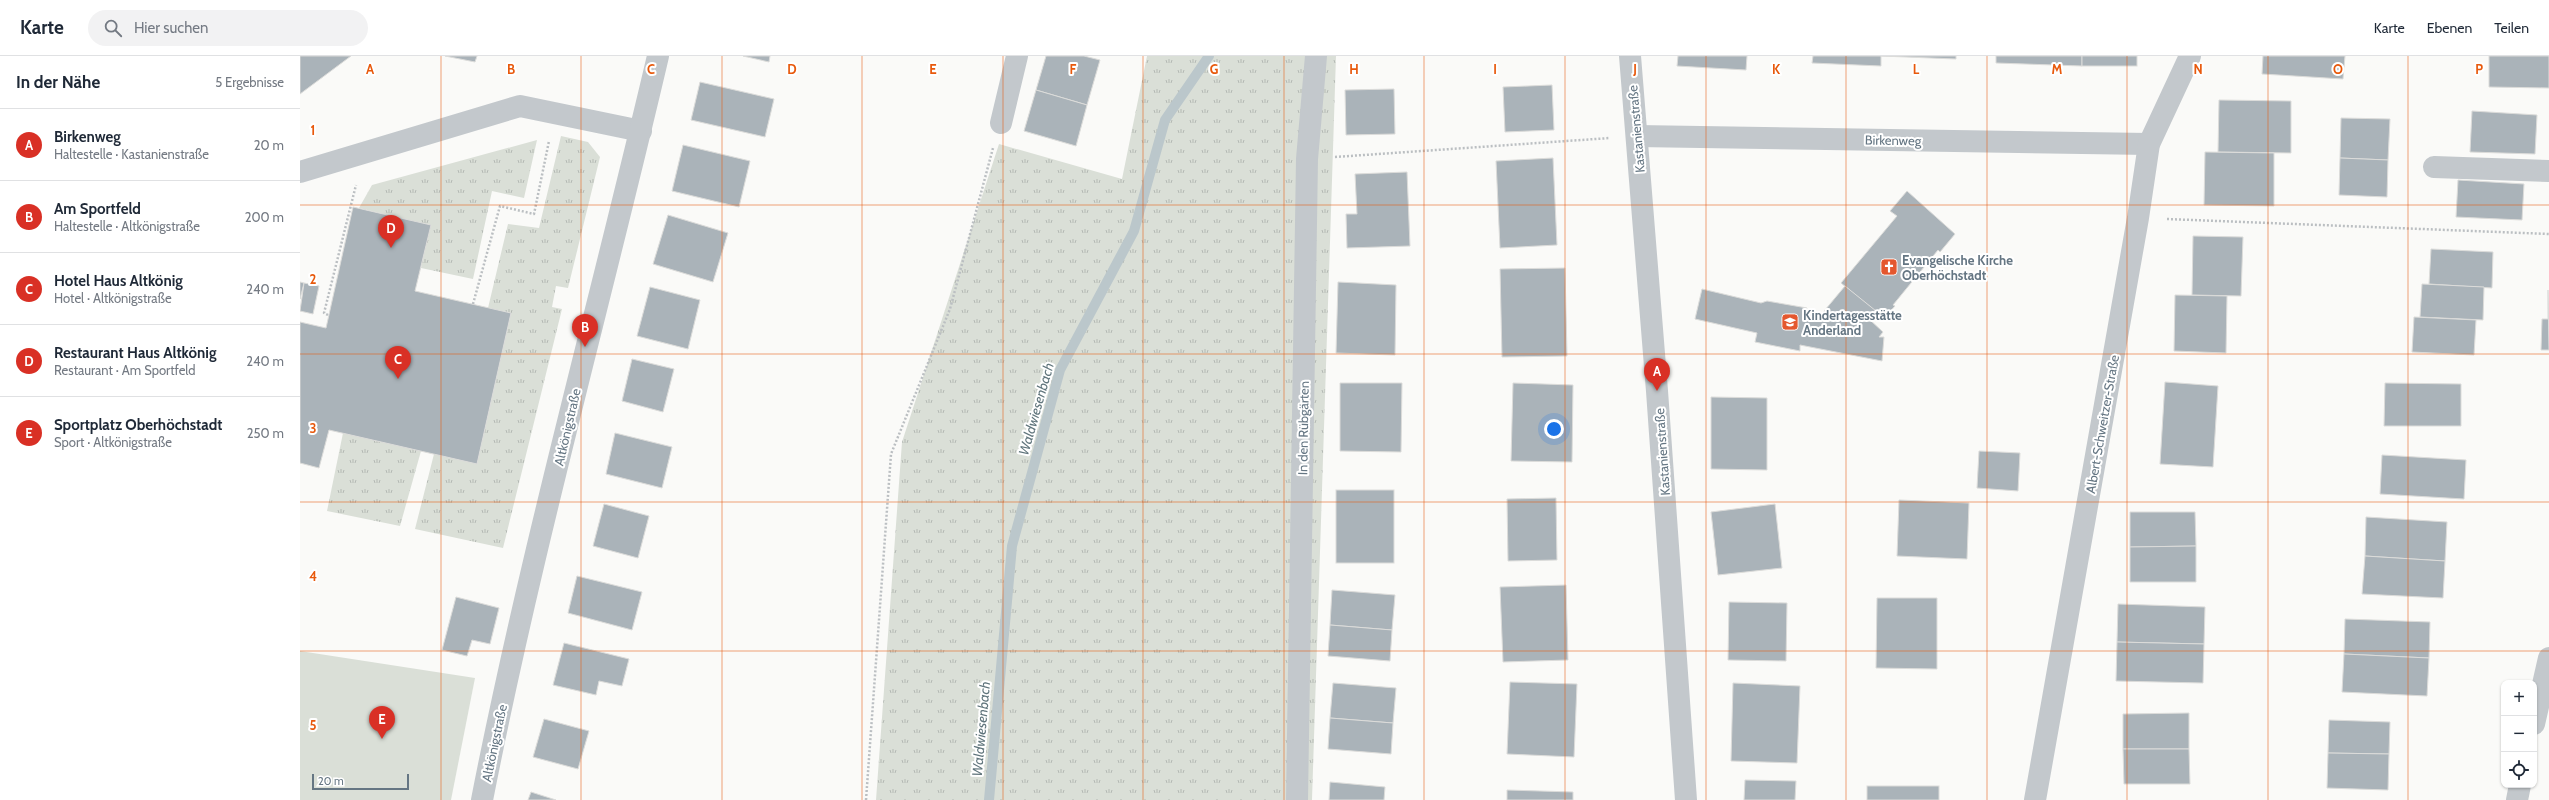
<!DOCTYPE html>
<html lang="de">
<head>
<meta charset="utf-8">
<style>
  :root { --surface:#fff; --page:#f2f2f3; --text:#1f2937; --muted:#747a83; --line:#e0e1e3; --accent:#d93025 }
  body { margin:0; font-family:Cabin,sans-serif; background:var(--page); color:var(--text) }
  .controls { position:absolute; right:12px; bottom:12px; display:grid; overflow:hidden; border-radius:8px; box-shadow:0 1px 3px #0004 }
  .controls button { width:36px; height:36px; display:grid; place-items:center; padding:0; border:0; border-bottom:1px solid var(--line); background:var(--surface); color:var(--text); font:20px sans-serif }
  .scale { position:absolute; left:12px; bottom:10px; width:97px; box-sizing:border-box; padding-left:4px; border:2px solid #657683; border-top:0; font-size:11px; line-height:14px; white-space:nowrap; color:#657683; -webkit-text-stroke:3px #fff; paint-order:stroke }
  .you { position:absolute; left:1254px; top:373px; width:14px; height:14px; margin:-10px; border:3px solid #fff; border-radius:50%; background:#1a73e8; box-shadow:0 0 0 6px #1a73e833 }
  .badge { display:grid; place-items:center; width:26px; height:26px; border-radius:50%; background:var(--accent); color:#fff; font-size:13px; font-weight:700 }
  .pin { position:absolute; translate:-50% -33px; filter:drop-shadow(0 1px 2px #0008) }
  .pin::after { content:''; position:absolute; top:21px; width:14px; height:12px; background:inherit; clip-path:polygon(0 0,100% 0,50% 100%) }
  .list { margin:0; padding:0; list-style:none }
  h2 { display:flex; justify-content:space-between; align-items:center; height:52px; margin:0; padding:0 16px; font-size:17px }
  h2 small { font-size:13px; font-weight:400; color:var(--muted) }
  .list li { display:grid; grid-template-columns:26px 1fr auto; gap:12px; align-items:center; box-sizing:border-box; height:72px; padding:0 16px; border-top:1px solid var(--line) }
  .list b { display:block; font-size:15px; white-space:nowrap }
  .list p { margin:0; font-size:13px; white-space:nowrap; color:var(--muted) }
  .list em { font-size:13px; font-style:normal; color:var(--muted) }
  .icon { flex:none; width:22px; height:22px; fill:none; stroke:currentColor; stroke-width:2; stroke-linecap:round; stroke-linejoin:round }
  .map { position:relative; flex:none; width:2249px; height:744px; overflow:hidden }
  header { display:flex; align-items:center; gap:24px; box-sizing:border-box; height:56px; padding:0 20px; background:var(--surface); border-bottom:1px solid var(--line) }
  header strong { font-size:19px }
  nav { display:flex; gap:22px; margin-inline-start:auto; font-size:14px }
  .search { width:280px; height:36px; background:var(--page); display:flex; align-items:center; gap:10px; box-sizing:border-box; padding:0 14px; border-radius:22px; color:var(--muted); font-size:15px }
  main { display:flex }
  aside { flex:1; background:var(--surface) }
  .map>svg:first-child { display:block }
</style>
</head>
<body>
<header>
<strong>Karte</strong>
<div class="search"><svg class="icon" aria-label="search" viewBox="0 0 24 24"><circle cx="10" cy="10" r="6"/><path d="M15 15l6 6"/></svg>Hier suchen</div>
<nav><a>Karte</a><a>Ebenen</a><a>Teilen</a></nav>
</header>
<main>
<aside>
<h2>In der Nähe<small>5 Ergebnisse</small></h2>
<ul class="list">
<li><span class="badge">A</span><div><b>Birkenweg</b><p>Haltestelle · Kastanienstraße</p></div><em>20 m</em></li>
<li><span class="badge">B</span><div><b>Am Sportfeld</b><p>Haltestelle · Altkönigstraße</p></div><em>200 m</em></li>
<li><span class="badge">C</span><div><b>Hotel Haus Altkönig</b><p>Hotel · Altkönigstraße</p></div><em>240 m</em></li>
<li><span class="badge">D</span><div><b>Restaurant Haus Altkönig</b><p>Restaurant · Am Sportfeld</p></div><em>240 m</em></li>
<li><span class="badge">E</span><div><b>Sportplatz Oberhöchstadt</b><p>Sport · Altkönigstraße</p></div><em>250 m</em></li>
</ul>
</aside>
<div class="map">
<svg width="2249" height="744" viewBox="0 0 2249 744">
  <defs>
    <pattern id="grass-tufts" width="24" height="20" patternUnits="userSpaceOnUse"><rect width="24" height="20" fill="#dadfd7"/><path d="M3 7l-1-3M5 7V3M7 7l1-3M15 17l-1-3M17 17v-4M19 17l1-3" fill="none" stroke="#b4b9b4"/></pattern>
  </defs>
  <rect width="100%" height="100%" fill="#fafaf8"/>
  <g fill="url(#grass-tufts)">
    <polygon points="847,0 1036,0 1012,744 576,744 602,386 699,88 822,123"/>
    <polygon points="261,80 288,86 300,101 268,232 256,230 252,251 262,253 203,492 115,473 134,398 177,408 211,257 188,252 208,168 239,172"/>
    <polygon points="237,84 224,142 192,135 173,223 121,212 130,169 59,152 72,129"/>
    <polygon points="43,377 121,395 100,470 27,455"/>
  </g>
  <polygon fill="#dadfd7" points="0,595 175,622 151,744 0,744"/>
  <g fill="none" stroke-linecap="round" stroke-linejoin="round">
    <polyline stroke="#bbc7cb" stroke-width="10" points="689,744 712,490 760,314 834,175 865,64 909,0"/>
  </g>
  <g fill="#aab3b9" stroke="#dcdcda">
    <polygon points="0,0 51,0 0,38"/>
    <polygon points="145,0 177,0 175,6"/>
    <polygon points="443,0 470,0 469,6"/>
    <polygon points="746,0 784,0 800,4 787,49 736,34"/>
    <polygon points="1378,0 1447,0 1446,14 1377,10"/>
    <polygon points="1513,0 1581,0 1581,10 1512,7"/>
    <polygon points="1581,0 1656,0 1656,3"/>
    <polygon points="1696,0 1782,0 1782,10 1696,7"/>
    <rect x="1782" y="0" width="55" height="10"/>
    <polygon points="1963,0 2045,0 2043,23 1962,18"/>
    <polygon points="2189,0 2249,0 2249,32 2189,31"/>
    <polygon points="400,26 474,43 465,81 391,64"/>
    <polygon points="1252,29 1254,74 1205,76 1203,31"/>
    <polygon points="1094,33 1095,78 1046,79 1045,34"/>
    <polygon points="736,34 787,49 776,90 724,75"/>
    <polygon points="1919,44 1991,45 1991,97 1918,96"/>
    <polygon points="2172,55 2237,59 2235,98 2170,96"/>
    <polygon points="2041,62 2090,63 2088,104 2040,102"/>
    <polygon points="383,89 450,105 439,151 372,135"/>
    <polygon points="1905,96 1974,97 1974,150 1904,149"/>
    <polygon points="1253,102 1257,189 1200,192 1196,105"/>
    <polygon points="2040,102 2088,104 2087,141 2039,139"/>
    <polygon points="1107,116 1110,190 1047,192 1046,158 1057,158 1055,118"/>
    <polygon points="2158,124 2224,128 2222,164 2156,161"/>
    <polygon points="1607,135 1655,178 1640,196 1638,194 1593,249 1595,250 1584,262 1541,227 1597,160 1590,155"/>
    <polygon points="53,151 131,169 115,235 211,257 177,408 29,374 19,412 0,407 0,266 26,272"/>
    <polygon points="368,159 428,177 413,226 353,208"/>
    <polygon points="1893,180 1943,181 1941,240 1892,239"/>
    <polygon points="2131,193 2193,196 2192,232 2129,228"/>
    <polygon points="1265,212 1267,300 1202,301 1200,213"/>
    <polygon points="0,226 4,227 0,243"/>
    <polygon points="1038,226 1096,229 1095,299 1036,297"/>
    <polygon points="4,227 19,230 13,258 0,255"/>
    <polygon points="2122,228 2184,231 2183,264 2120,261"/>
    <polygon points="1545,230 1576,255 1569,263 1583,276 1579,281 1584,281 1582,305 1500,289 1500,295 1455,286 1457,277 1395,263 1402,233 1461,247 1467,245 1507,252 1506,258 1520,260"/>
    <polygon points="350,231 400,244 388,293 337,280"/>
    <polygon points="2248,234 2249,294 2241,294 2242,263 2248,263"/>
    <polygon points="1875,239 1927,240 1926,297 1874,295"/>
    <polygon points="2114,261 2176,264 2174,299 2112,296"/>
    <polygon points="332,303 374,313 363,356 322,345"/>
    <polygon points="1865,326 1918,330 1913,411 1860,408"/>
    <polygon points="1040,327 1102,327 1101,396 1040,395"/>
    <polygon points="1213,327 1273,329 1272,406 1211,405"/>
    <polygon points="2085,327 2161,328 2161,370 2084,370"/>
    <polygon points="1411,341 1467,342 1467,414 1411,413"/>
    <polygon points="315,377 372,391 362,432 306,418"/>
    <polygon points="1679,395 1720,397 1718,435 1677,432"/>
    <polygon points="2082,399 2166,404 2164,443 2080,438"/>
    <rect x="1036" y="434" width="58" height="73"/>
    <polygon points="1256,442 1257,504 1208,505 1207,443"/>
    <polygon points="1599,444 1669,447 1667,503 1597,500"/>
    <polygon points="304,448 349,460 338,502 293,490"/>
    <polygon points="1475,448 1482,512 1418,519 1411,456"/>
    <polygon points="1830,456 1895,456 1896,490 1830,491"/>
    <polygon points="2066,461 2147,466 2145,505 2065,500"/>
    <polygon points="1896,490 1896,526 1830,526 1830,491"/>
    <polygon points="2065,500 2145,505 2143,542 2062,538"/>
    <polygon points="277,520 342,536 332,574 268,557"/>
    <polygon points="1266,529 1268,604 1203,606 1200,531"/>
    <polygon points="1032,534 1095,539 1092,574 1030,569"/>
    <polygon points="156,541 199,552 190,588 172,584 167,600 142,594"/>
    <polygon points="1577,542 1637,542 1637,613 1576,612"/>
    <polygon points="1429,546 1487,547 1486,605 1428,604"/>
    <polygon points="1818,548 1905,551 1904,588 1817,586"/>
    <polygon points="2045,563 2130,566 2129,602 2044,598"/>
    <polygon points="1030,569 1092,574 1090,605 1028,600"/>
    <polygon points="1817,586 1904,588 1903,627 1816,625"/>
    <polygon points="264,587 329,603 322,630 299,625 296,639 253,629"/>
    <polygon points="2044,598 2129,602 2127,640 2042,636"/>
    <polygon points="1210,626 1277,628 1274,701 1207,698"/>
    <polygon points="1033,627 1096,632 1093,667 1030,662"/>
    <polygon points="1433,627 1500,630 1497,707 1431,705"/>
    <polygon points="1889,657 1889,693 1823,693 1823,658"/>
    <polygon points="1030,662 1093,667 1091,698 1028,693"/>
    <polygon points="244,663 289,675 278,713 233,701"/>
    <polygon points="2029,664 2090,666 2089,698 2028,697"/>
    <polygon points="1823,693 1889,693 1890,728 1824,728"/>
    <polygon points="2028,697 2089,698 2088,734 2027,732"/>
    <polygon points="1445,724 1496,725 1495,744 1444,744"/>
    <polygon points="1030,726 1085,731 1084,744 1029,744"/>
    <rect x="1567" y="730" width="72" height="14"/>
    <polygon points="1207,734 1273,736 1273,744 1207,744"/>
    <polygon points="231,736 256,744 228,744"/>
  </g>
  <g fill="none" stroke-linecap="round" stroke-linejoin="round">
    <g stroke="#bbbfc2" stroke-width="2.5" stroke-dasharray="2 2" stroke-linecap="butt">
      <polyline points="1035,101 1310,82"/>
      <polyline points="1867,163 2249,178"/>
      <polyline points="173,248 200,150 234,158 249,85"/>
      <polyline points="28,259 24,257 56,129"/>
      <polyline points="566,744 591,398 650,253 693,92"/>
    </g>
    <g stroke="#c3c8cc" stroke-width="22">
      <polyline points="1330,0 1357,335 1386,744"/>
      <polyline points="701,67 717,0"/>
      <polyline points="1337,80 1849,88"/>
      <polyline points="2134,111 2249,115"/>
      <polyline points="0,116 220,50 341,75"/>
      <polyline points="2234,668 2249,602"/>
      <path d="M 182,744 C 231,494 300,248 358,0"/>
      <polyline points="997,744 1007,103 1016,0"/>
      <polyline points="1735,744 1838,162 1849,88 1890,0"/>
      <polyline points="2217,744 2220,729"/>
    </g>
  </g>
  <path fill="none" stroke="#e8590c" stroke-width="1" stroke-opacity="0.55" d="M 141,0 L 141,744M 281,0 L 281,744M 422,0 L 422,744M 562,0 L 562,744M 703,0 L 703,744M 843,0 L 843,744M 984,0 L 984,744M 1124,0 L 1124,744M 1265,0 L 1265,744M 1406,0 L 1406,744M 1546,0 L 1546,744M 1687,0 L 1687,744M 1827,0 L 1827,744M 1968,0 L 1968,744M 2108,0 L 2108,744M 0,149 L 2249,149M 0,298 L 2249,298M 0,446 L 2249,446M 0,595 L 2249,595"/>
  <defs>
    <g id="church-square" transform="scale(0.9)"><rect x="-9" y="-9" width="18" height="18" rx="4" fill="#e4572e" stroke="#fff"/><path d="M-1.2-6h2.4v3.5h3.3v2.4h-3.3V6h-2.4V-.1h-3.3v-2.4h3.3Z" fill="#fff"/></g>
    <g id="school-square" transform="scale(0.9)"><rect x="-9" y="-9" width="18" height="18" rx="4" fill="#e4572e" stroke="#fff"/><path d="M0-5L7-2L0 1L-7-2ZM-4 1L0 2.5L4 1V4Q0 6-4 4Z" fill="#fff"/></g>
  </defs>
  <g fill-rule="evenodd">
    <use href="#church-square" x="1589" y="211"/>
    <use href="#school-square" x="1490" y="266"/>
  </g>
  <g text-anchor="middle" stroke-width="4" stroke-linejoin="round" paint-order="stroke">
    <g font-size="13" fill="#657683" stroke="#fff">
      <text transform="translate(1336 73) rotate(-95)" y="5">Kastanienstraße</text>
      <text transform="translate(1593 84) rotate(1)" y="5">Birkenweg</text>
      <text transform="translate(1802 368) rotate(-80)" y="5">Albert-Schweitzer-Straße</text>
      <text transform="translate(267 371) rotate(-77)" y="5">Altkönigstraße</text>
      <text transform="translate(1003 372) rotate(-89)" y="5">In den Rübgärten</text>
      <text transform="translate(1362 396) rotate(-94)" y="5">Kastanienstraße</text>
      <text transform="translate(194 687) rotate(-78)" y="5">Altkönigstraße</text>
    </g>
    <g font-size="13" font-weight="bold" fill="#657683" stroke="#fff" text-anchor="start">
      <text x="1602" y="209">Evangelische Kirche<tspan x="1602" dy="15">Oberhöchstadt</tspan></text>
      <text x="1503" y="264">Kindertagesstätte<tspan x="1503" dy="15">Anderland</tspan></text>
    </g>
    <g font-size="14" font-style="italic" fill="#60757c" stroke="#fff">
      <text transform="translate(736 353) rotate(-74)" y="5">Waldwiesenbach</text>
      <text transform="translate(681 673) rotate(-85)" y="5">Waldwiesenbach</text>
    </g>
  </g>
  <g font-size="13" text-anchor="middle" font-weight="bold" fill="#e8590c" stroke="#fff" stroke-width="4" stroke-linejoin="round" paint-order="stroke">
    <text x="70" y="18">A</text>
    <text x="211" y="18">B</text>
    <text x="351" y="18">C</text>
    <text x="492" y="18">D</text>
    <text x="633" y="18">E</text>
    <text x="773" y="18">F</text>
    <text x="914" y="18">G</text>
    <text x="1054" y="18">H</text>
    <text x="1195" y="18">I</text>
    <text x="1335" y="18">J</text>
    <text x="1476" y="18">K</text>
    <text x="1616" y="18">L</text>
    <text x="1757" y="18">M</text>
    <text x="1898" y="18">N</text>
    <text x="2038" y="18">O</text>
    <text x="2179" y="18">P</text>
    <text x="13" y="79">1</text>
    <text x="13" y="228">2</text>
    <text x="13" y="377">3</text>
    <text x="13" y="525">4</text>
    <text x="13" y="674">5</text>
  </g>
</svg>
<div class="controls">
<button>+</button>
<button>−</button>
<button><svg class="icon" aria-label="locate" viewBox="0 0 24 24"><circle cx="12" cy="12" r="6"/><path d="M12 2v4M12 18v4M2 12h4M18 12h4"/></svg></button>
</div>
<div class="scale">20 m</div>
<div class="you"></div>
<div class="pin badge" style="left:1357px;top:335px">A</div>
<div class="pin badge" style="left:285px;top:291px">B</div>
<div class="pin badge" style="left:98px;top:323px">C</div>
<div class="pin badge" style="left:91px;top:192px">D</div>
<div class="pin badge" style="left:82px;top:683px">E</div>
</div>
</main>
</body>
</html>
